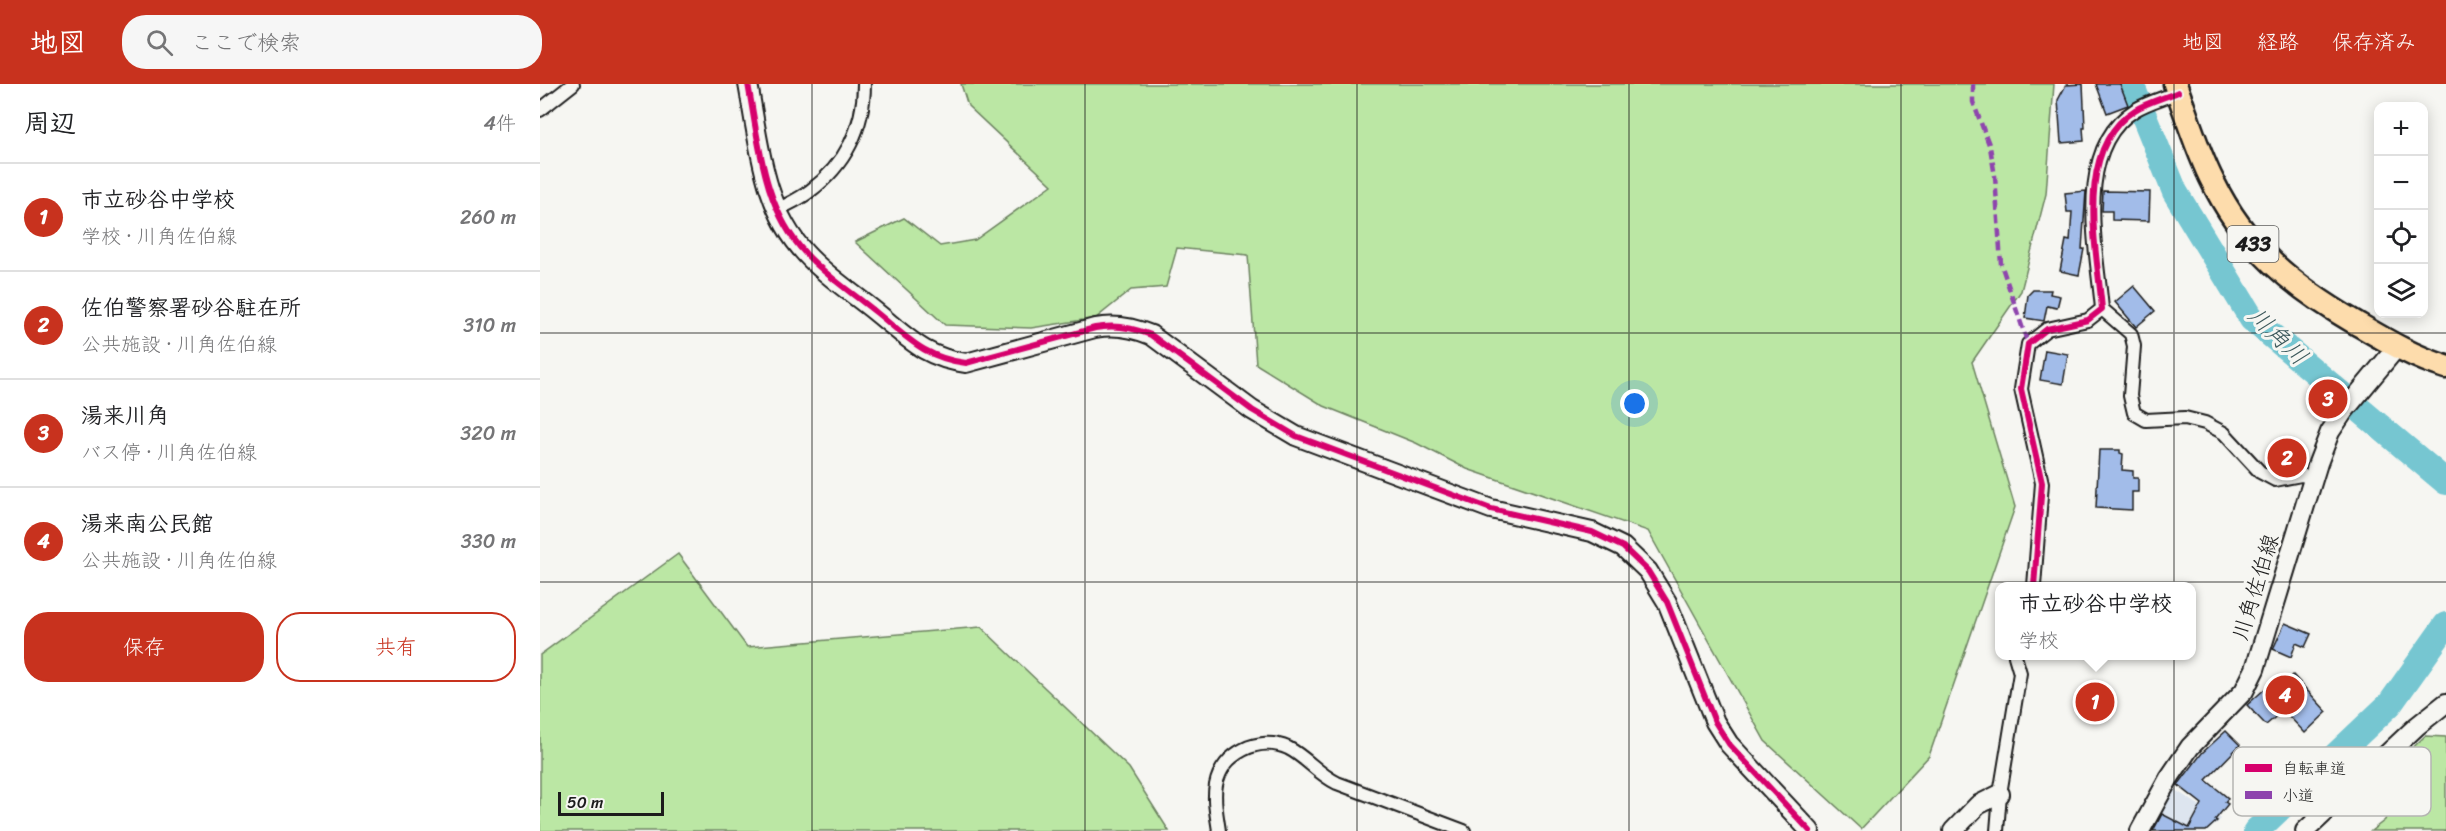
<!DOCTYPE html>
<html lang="ja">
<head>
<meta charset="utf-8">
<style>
  :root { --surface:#fff; --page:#f6f6f6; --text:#202124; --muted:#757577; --line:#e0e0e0; --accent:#c8321e }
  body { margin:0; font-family:Sriracha,"Klee One",sans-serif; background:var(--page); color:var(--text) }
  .controls { position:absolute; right:18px; top:18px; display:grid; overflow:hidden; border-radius:12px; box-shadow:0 3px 15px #0003 }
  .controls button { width:54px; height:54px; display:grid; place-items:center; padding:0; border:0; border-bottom:2px solid var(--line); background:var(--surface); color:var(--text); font:30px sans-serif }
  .scale { position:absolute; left:18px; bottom:15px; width:106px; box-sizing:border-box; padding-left:6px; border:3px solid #1c1c1c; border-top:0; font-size:16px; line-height:21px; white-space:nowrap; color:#1c1c1c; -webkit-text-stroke:4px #f6f6f2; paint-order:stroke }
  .you { position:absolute; left:1095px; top:320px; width:21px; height:21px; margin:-15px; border:4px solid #fff; border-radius:50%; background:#1a73e8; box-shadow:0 0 0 9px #1a73e833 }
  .badge { display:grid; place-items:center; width:39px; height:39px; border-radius:50%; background:var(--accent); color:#fff; font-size:20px; font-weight:700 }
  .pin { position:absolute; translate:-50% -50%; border:3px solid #fff; box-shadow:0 2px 6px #0006 }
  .popup { position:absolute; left:1455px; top:498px; width:201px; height:78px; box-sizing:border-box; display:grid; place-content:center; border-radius:12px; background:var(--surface); filter:drop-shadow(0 2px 4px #0005); font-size:20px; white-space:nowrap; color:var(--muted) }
  .popup b { font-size:22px; color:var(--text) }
  .popup::after { content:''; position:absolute; left:50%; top:100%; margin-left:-12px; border:12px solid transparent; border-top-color:var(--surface) }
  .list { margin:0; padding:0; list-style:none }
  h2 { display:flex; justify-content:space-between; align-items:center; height:78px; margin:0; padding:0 24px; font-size:26px }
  h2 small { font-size:20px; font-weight:400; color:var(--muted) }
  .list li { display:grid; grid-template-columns:39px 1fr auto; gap:18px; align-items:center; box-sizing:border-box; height:108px; padding:0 24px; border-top:2px solid var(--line) }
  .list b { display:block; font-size:22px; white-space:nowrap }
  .list p { margin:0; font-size:20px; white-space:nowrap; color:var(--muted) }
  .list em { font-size:20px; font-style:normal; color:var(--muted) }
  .actions { display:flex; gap:12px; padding:18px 24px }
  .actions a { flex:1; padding:14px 0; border:2px solid var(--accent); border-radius:24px; text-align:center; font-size:21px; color:var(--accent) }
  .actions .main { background:var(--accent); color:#fff }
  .icon { flex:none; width:33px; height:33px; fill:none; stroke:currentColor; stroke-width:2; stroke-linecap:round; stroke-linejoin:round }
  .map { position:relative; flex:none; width:1906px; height:747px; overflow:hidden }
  header { display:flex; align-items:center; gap:36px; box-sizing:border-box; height:84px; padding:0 30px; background:var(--accent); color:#fff }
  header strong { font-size:28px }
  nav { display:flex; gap:33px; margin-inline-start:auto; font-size:21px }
  .search { width:420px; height:54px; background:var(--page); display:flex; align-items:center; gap:15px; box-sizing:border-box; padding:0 21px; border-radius:24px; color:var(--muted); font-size:22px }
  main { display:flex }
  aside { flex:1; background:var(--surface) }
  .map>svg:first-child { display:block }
</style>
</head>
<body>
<header>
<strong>地図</strong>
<div class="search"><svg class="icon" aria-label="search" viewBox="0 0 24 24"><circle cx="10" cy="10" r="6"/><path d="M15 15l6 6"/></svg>ここで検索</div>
<nav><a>地図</a><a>経路</a><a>保存済み</a></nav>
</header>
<main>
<aside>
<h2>周辺<small>4件</small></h2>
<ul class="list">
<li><span class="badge">1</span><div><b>市立砂谷中学校</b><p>学校 · 川角佐伯線</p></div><em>260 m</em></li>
<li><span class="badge">2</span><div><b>佐伯警察署砂谷駐在所</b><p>公共施設 · 川角佐伯線</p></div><em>310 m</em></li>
<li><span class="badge">3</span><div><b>湯来川角</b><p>バス停 · 川角佐伯線</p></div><em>320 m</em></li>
<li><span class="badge">4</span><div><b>湯来南公民館</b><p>公共施設 · 川角佐伯線</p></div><em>330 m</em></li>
</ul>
<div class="actions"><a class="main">保存</a><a>共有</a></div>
</aside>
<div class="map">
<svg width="1906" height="747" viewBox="0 0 1906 747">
  <rect width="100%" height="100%" fill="#f6f6f2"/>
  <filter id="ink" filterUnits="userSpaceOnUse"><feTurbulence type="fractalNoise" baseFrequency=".0167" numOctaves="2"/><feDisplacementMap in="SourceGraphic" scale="12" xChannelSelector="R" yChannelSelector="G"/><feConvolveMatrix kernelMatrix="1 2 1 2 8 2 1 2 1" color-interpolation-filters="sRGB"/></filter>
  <g filter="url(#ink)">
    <polygon fill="#dde5ef" points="1632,704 1681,735 1668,747 1609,747"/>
    <g fill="#bbe7a4" stroke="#6c8260" stroke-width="1.5">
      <polygon points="421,0 1514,0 1506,110 1481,207 1432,278 1475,423 1389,672 1321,745 1225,657 1108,447 927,385 876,359 784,322 716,280 708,171 637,164 626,203 591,206 556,234 491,244 405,241 315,158 364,134 400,162 435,156 512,101 428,22"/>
      <polygon points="138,470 207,563 441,543 589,684 629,747 0,747 0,571"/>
      <polygon points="1885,652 1906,653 1906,747 1831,747 1845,736 1849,723 1849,698 1854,682"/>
    </g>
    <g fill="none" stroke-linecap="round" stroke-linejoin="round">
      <g stroke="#76c6d1" stroke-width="26">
        <polyline points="1591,0 1635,108 1712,235 1906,398"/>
        <polyline points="1716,747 1850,620 1906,541"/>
      </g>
    </g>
    <g fill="#a2bce9" stroke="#1c1c1c" stroke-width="1.5">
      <polygon points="1543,0 1545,44 1543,44 1544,57 1521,59 1518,16 1526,1"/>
      <polygon points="1556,0 1580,0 1588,21 1567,29"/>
      <polygon points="1546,107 1542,165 1544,165 1539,191 1520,187 1526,156 1530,157 1532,128 1527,128 1525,109"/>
      <polygon points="1563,107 1610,108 1609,137 1572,136 1572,127 1562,127"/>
      <polygon points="1594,202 1615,227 1596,243 1575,218"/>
      <polygon points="1493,206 1511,206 1510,210 1520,212 1517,224 1507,222 1504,237 1485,234 1488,211"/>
      <polygon points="1505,266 1528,270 1523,300 1500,296"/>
      <polygon points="1559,366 1580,366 1580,369 1583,370 1582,386 1593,387 1593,394 1598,394 1598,408 1592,408 1592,426 1556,424"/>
      <polygon points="1745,539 1771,550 1765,563 1756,559 1751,573 1733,565"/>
      <polygon points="1753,591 1787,628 1765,649 1747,630 1744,633 1740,629 1726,641 1707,621 1737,594 1743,600"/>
      <polygon points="1686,647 1700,661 1666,696 1688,714 1685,718 1688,720 1675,736 1677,737 1666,747 1613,747 1622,730 1649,744 1662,720 1638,701 1662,669"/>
    </g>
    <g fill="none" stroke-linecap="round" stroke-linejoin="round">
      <g stroke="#1c1c1c" stroke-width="16">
        <g id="street">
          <polyline points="0,26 33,0"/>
          <path d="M 237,126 C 248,120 260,115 270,107 C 305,81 324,44 324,0"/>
          <polyline points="1562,225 1591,250 1594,262 1590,312 1594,329 1606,336 1645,334 1665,339 1684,349 1720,388 1735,396 1761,391 1773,394"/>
          <path d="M 1494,502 L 1502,399 L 1481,305 L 1488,260 L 1507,245 L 1548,236 L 1562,225 C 1557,165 1533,65 1595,26 C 1608,18 1624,14 1638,8"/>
          <path d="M 679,747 C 677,732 673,716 676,701 C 682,669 719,651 748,664 C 766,673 778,690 797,699 L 924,747"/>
          <polyline points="1457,747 1460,710 1480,589 1475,572"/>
        </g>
      </g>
      <g stroke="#1c1c1c" stroke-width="22">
        <g id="secondary">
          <path d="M 208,0 C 219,59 223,124 266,170 C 286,192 314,210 337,229 C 368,254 385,274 426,279 L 555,244 C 575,240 592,243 611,251 L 712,326 L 756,352 L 951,425 L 1052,448 L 1083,463 L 1108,487 L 1127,518 L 1175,638 L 1189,660 L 1270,747"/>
          <polyline points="1413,747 1438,721 1460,710"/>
          <polyline points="1600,747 1629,694 1650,663 1704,607 1715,585 1778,379 1790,348 1804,327 1857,263"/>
          <polyline points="1765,747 1877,642 1906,619"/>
        </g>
      </g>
      <g stroke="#1c1c1c" stroke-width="27">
        <path id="highway" d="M 1635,0 C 1647,32 1657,67 1673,98 C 1705,164 1754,203 1816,239 C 1845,256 1873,273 1906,283"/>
      </g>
      <use href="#street" stroke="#f6f6f2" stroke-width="12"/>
      <use href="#secondary" stroke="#f6f6f2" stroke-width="18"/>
      <use href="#highway" stroke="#fddcac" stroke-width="22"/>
      <polyline stroke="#8e44ad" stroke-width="4.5" stroke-dasharray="9 4.5" stroke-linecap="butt" points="1433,0 1433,18 1450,63 1455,92 1461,180 1488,260"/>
      <g stroke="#f6f6f2" stroke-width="10">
        <g id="cycleway">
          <path d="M 208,0 C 219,59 223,124 266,170 C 286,192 314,210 337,229 C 368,254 385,274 426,279 L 555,244 C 575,240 592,243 611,251 L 712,326 L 756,352 L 951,425 L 1052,448 L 1083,463 L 1108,487 L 1127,518 L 1175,638 L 1189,660 L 1270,747"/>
          <path d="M 1494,502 L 1502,399 L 1481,305 L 1488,260 L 1507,245 L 1548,236 L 1562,225 C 1557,165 1533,65 1595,26 C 1608,18 1624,14 1638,8"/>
        </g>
      </g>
      <use href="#cycleway" stroke="#d6006c" stroke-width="6"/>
    </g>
  </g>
  <path fill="none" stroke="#1c1c1c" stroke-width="1.5" stroke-opacity="0.55" d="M 272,0 L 272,747M 545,0 L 545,747M 817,0 L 817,747M 1089,0 L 1089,747M 1361,0 L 1361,747M 1634,0 L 1634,747M 0,249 L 1906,249M 0,498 L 1906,498"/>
  <g text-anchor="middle" stroke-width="6" stroke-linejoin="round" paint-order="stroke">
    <rect fill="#f6f6f2" stroke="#5d5d5c" stroke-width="1.5" x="1687.5" y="142" width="51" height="36" rx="4.5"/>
    <g font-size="21" font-weight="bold" fill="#1c1c1c">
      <text x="1713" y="167">433</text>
    </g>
    <g font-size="22" fill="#1c1c1c" stroke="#f6f6f2">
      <text transform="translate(1715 503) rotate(-73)" y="8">川角佐伯線</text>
    </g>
    <g font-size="24" font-style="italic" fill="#3c585b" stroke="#f6f6f2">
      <text transform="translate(1738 252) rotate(44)" y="8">川角川</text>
    </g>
  </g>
  <rect x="1693" y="663" width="198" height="69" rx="9" fill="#f6f6f2" stroke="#b5b5b2" stroke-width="1.5"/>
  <rect x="1705" y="680" width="27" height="8" fill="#d6006c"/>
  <rect x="1705" y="707" width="27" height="8" fill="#8e44ad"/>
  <g font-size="16" fill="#1c1c1c">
    <text x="1742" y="690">自転車道</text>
    <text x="1742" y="717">小道</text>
  </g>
</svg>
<div class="controls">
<button>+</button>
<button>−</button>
<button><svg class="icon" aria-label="locate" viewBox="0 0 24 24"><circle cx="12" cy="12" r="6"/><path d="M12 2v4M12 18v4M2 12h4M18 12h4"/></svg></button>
<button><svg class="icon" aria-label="layers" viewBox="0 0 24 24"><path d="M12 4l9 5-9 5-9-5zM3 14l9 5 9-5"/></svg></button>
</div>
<div class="scale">50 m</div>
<div class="you"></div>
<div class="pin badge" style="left:1555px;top:618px">1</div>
<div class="popup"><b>市立砂谷中学校</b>学校</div>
<div class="pin badge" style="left:1747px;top:374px">2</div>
<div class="pin badge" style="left:1788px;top:315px">3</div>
<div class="pin badge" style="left:1745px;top:611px">4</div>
</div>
</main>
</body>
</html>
